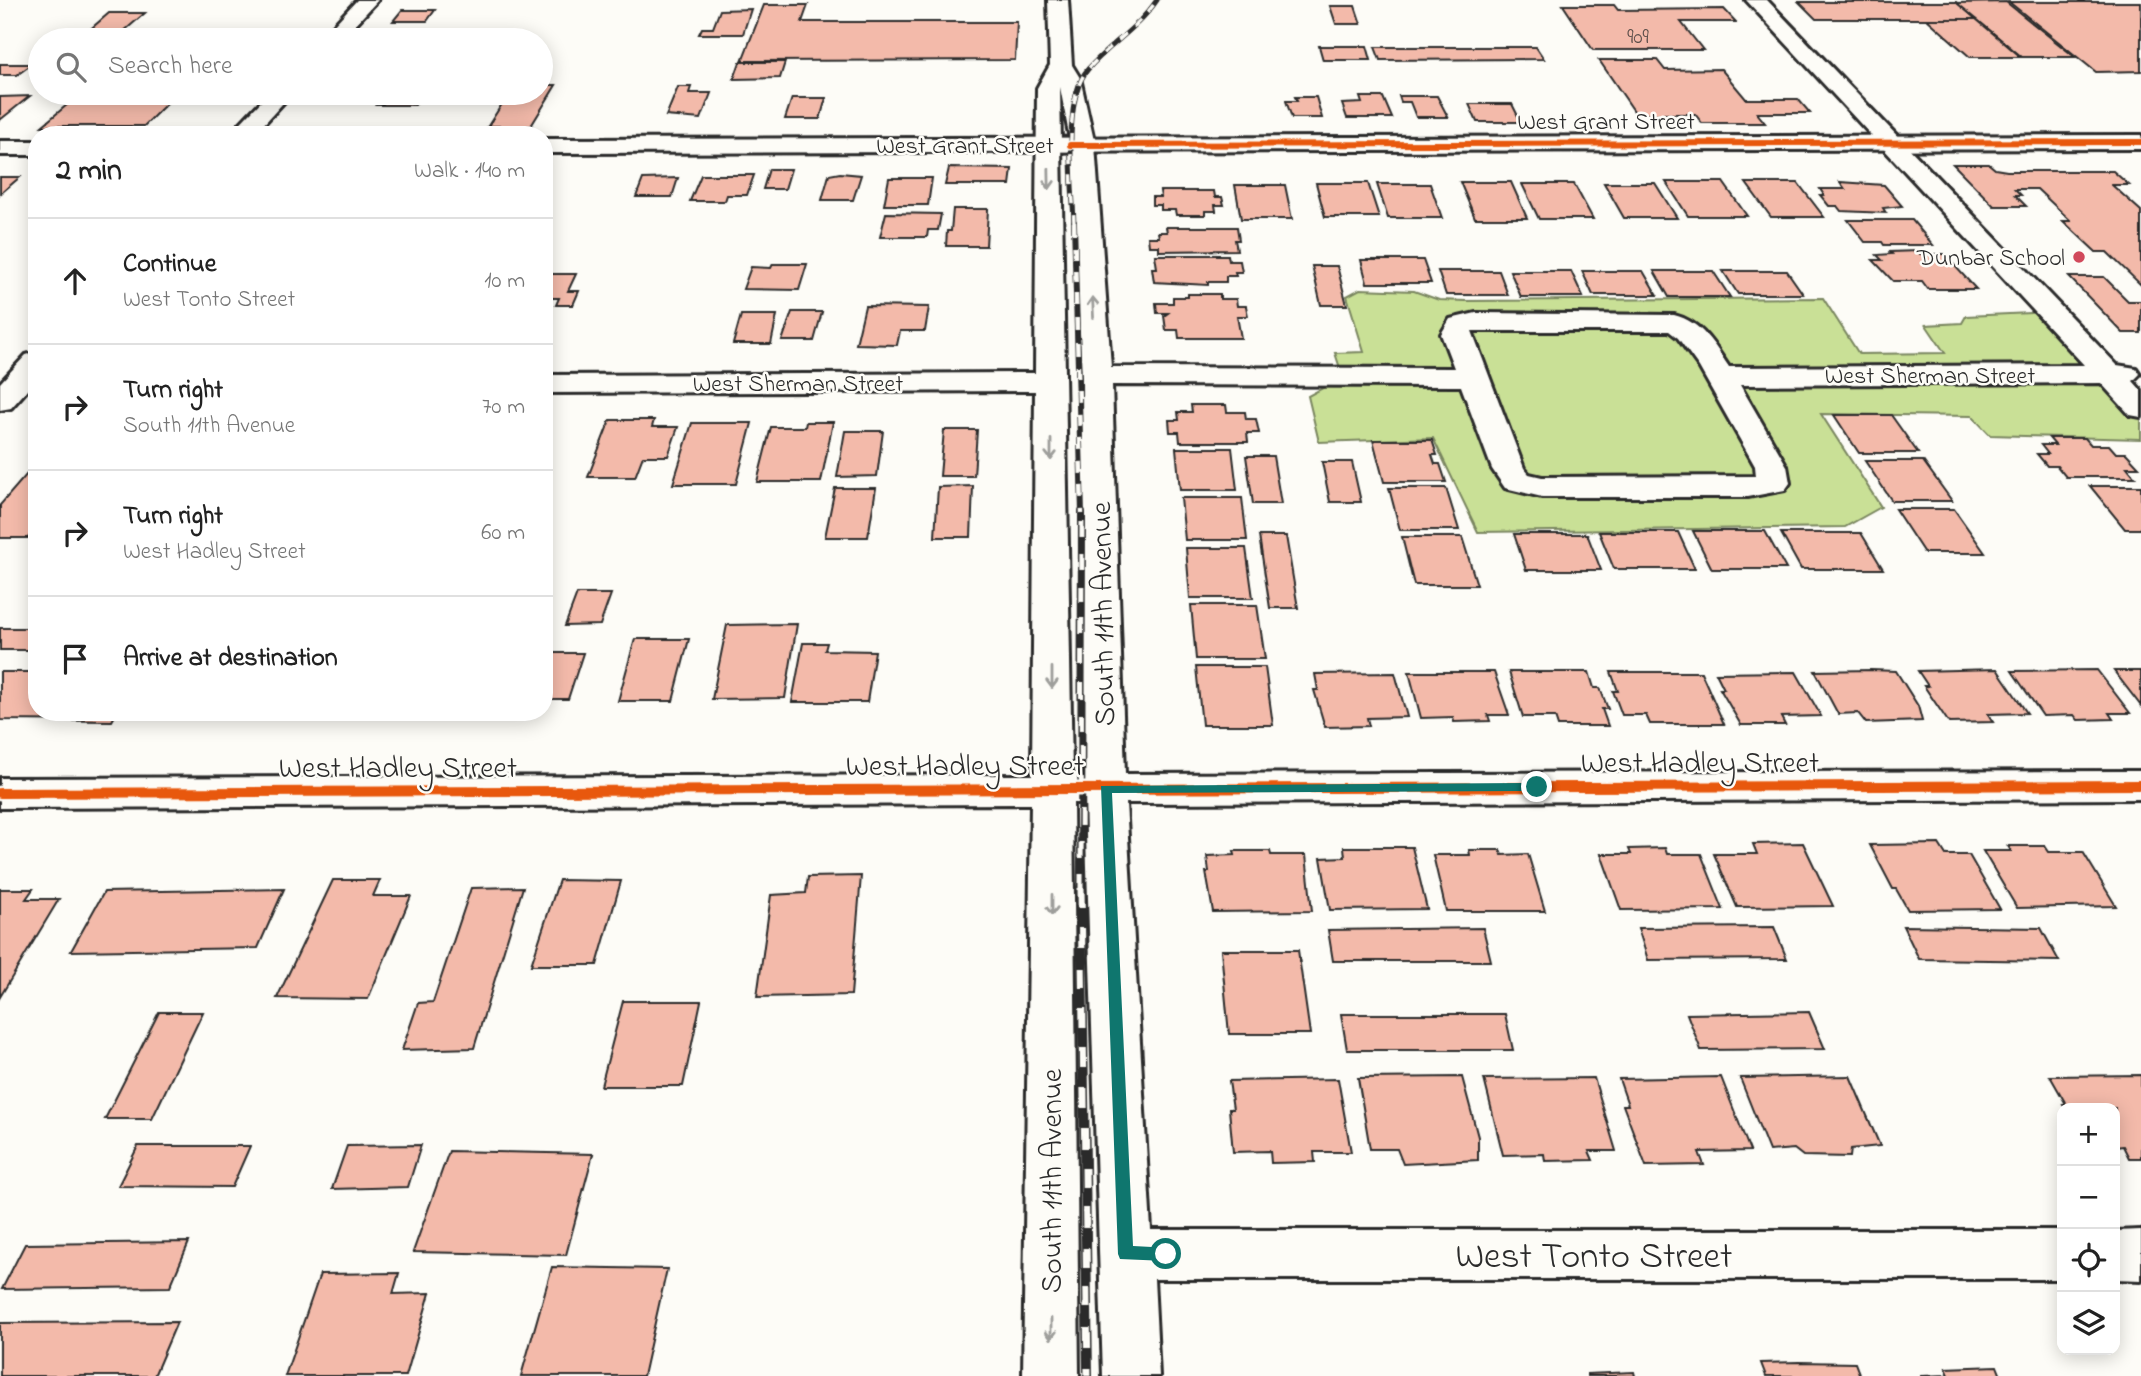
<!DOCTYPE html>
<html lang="en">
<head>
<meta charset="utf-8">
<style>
  :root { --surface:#fff; --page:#f6f6f6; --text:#222; --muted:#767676; --line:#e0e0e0 }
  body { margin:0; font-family:"Indie Flower",sans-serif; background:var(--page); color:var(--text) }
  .controls { position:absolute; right:21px; bottom:21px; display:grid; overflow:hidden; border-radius:14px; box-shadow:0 4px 18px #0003 }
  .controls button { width:63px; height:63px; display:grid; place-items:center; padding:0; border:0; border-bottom:2px solid var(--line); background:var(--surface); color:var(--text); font:35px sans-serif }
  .stop { position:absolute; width:21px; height:21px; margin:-16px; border:5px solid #0f766e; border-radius:50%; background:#fff }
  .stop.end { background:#0f766e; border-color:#fff; box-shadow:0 2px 7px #0008 }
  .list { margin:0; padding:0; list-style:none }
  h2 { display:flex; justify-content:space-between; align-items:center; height:91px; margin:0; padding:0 28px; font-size:30px }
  h2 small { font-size:23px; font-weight:400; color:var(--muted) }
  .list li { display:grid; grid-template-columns:46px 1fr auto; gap:21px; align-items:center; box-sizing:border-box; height:126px; padding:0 28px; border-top:2px solid var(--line) }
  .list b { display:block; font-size:26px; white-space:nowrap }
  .list p { margin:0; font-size:23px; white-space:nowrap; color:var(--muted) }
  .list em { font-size:23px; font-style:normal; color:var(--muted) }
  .icon { flex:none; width:38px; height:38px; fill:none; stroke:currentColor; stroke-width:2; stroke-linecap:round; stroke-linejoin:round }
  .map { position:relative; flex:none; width:2141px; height:1376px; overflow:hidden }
  .search { position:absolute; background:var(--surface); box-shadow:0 4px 18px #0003; left:28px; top:28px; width:525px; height:77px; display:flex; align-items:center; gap:18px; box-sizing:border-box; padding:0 24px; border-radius:38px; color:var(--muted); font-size:26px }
  .panel { position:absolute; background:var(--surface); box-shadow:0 4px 18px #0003; left:28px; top:126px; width:525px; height:595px; border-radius:28px }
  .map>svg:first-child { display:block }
</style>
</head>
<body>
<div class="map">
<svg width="2141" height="1376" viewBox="0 0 2141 1376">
  <rect width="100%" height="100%" fill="#fdfcf7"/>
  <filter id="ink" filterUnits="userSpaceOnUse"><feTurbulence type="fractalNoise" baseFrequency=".0143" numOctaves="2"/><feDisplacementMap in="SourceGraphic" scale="14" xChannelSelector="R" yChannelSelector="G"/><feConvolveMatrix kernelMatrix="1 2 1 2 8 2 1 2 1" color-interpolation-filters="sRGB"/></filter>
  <g filter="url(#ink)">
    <polygon fill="#c9e096" stroke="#7a8660" stroke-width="2" points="1360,289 1414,291 1439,300 1466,301 1823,298 1859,354 1945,353 1926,325 1962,323 1966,316 2051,312 2141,408 2141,439 1990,435 1972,416 1821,414 1881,507 1845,527 1478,532 1433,438 1319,442 1308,396 1343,377 1335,353 1364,352 1347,296"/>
    <g fill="#f3baaa" stroke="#2b2b2b" stroke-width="2">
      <polygon points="1799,2 1956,2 1976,19 1816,19"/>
      <polygon points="2006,2 2075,57 2022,57 1957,3"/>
      <polygon points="2009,2 2141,2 2141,71 2096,72"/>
      <polygon points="764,5 808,5 802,22 1017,22 1015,60 742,61"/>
      <polygon points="1563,5 1614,5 1618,10 1724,9 1736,22 1681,22 1703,50 1593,50"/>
      <polygon points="1330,6 1355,6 1361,24 1336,24"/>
      <polygon points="751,9 743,34 699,34 702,28 713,28 720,10"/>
      <polygon points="402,10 435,10 427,21 393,21"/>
      <polygon points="109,13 145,13 123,32 86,33"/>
      <polygon points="1927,19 1976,19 2021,57 1970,57"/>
      <polygon points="1319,46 1367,46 1371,60 1323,60"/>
      <polygon points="1375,47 1536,47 1544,59 1380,60"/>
      <polygon points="1599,60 1657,60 1665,70 1721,69 1746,99 1798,99 1810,113 1757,113 1765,123 1702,123 1695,114 1636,114"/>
      <polygon points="740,62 785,62 780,78 734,79"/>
      <polygon points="0,64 32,64 17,75 0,75"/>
      <polygon points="541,85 556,85 531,126 488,126 502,104 452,104 456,98 420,98 415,105 376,105 386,93 541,93"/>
      <polygon points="678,87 691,87 689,93 711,93 701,119 666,116"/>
      <polygon points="81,93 177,93 144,126 42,126"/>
      <polygon points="30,96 0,120 0,97"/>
      <polygon points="1399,96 1437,96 1448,117 1416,117 1410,102 1401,102"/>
      <polygon points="1295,97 1316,97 1322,118 1292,118 1286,101 1297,101"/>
      <polygon points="1360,97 1383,97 1392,118 1347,118 1342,104 1362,103"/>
      <polygon points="792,98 826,98 820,119 785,119"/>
      <polygon points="1469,104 1512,104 1521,122 1477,122"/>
      <polygon points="1953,164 1989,164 1995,169 2007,171 2113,171 2129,185 2112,185 2141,211 2141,285 2107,252 2096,252 2063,221 2071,221 2037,189 2015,189 2021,195 2015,195 2026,206 1994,206"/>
      <polygon points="949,168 1012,169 1010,185 945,185"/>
      <polygon points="769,169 791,169 785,189 763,189"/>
      <polygon points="840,173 861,175 853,200 822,200 829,175"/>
      <polygon points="701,175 754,175 747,195 727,195 725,201 690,201"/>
      <polygon points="0,177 20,177 0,194"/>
      <polygon points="678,178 672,197 636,197 643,179"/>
      <polygon points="889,178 932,178 928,205 884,205"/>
      <polygon points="1460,182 1511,182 1527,218 1475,218"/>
      <polygon points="1666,182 1723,182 1747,216 1688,216"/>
      <polygon points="1840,182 1884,185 1902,206 1883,208 1886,213 1841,211 1837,206 1829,206 1820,195 1824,195 1820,189 1845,189"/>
      <polygon points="1316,183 1368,183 1379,217 1325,217"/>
      <polygon points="1604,183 1655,183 1677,218 1624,218"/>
      <polygon points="1746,183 1798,183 1824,217 1771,217"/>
      <polygon points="1377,184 1430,184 1442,218 1388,218"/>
      <polygon points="1522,184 1574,184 1593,219 1539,219"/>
      <polygon points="1235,185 1285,185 1292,219 1241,219"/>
      <polygon points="1160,191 1214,191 1215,197 1222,197 1224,205 1215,205 1216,211 1205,211 1205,215 1176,215 1175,210 1161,210 1161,205 1152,205 1152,197 1161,197"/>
      <polygon points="953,209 988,209 986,246 946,246 947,231 951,231"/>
      <polygon points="886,213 941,214 938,230 928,230 927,237 880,237"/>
      <polygon points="1848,220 1912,220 1933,245 1884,245 1882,242 1865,242"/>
      <polygon points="1166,227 1237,227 1239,240 1235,240 1237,250 1159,251 1159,246 1149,246 1148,237 1159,237 1158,232 1167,232"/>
      <polygon points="1918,251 1920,254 1944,254 1976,289 1928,289 1922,281 1893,281 1873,260 1882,260 1877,255 1892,254 1890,252"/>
      <polygon points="1155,255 1228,255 1229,261 1240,261 1242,272 1235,272 1236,276 1226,276 1226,282 1208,282 1208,285 1154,282 1152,268 1157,268"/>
      <polygon points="1361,260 1423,260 1431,283 1367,283"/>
      <polygon points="773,264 807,264 799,290 743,289 751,267 771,268"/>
      <polygon points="1312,266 1337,266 1347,305 1321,305"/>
      <polygon points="1438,271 1499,271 1508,295 1446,295"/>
      <polygon points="1510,271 1571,271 1583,297 1521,297"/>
      <polygon points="1582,271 1643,271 1657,295 1593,295"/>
      <polygon points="1654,271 1713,271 1730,297 1669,297"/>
      <polygon points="1723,271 1787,271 1803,294 1738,294"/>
      <polygon points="544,274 576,274 568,291 579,291 573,305 556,305 559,298 544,298"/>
      <polygon points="2069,277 2104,277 2128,301 2141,301 2141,333 2123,333"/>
      <polygon points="1188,294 1220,294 1220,299 1236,299 1237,306 1246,306 1248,316 1237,316 1241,338 1179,338 1178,330 1166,330 1164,316 1168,313 1157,313 1156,303 1173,303 1173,297 1188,297"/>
      <polygon points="865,306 929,307 925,331 900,331 897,345 856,344"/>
      <polygon points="792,312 822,312 814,341 782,341"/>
      <polygon points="741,315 777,315 771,344 733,344"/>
      <polygon points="1191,405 1226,405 1227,412 1245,412 1246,419 1256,419 1259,433 1247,433 1248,442 1180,442 1179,432 1170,432 1169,420 1179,420 1178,412 1192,412"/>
      <polygon points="1834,415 1891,415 1918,453 1859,453"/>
      <polygon points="610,420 654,420 652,427 678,427 668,456 643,456 635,477 588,477"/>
      <polygon points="806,422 833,422 821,482 757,482 771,427 805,427"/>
      <polygon points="692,423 752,423 736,484 673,484"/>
      <polygon points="944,430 977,430 974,476 940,476"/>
      <polygon points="845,431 883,431 877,476 837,477"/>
      <polygon points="2049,438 2085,438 2091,445 2109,445 2116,453 2126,453 2139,467 2127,467 2135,477 2066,477 2057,466 2047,466 2037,454 2048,454 2041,445 2055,445"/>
      <polygon points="1373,440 1432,440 1437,455 1432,455 1435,464 1440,464 1446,482 1384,482"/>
      <polygon points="1176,448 1232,448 1237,490 1180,490"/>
      <polygon points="1246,456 1273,456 1281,504 1253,504"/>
      <polygon points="1865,461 1923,461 1952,501 1892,501"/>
      <polygon points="1322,462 1352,462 1361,502 1330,502"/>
      <polygon points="27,474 37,474 37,527 28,538 0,538 0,505"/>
      <polygon points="973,486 971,537 935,537 938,487"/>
      <polygon points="2090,486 2141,486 2141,529 2125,529"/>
      <polygon points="835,488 876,488 868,537 825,537"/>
      <polygon points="1389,488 1446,488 1459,530 1400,530"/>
      <polygon points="1181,498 1242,498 1247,540 1185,540"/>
      <polygon points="1895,509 1954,509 1985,553 1924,553"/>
      <polygon points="1693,531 1765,531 1786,569 1712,569"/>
      <polygon points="1599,532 1678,532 1695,569 1614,569"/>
      <polygon points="1781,533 1861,533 1883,569 1801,569"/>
      <polygon points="1514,534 1587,534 1601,570 1526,570"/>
      <polygon points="1259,536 1286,536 1298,608 1270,608"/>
      <polygon points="1402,537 1462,537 1477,585 1414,585"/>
      <polygon points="1186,548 1246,548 1253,598 1190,598"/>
      <polygon points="577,594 611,594 600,625 565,626"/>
      <polygon points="1191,605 1257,605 1265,659 1196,659"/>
      <polygon points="797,624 785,698 712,699 727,625"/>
      <rect x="0" y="628" width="37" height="22"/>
      <polygon points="635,639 689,639 673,701 618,701"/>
      <polygon points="803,643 827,643 825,650 875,651 867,702 792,702"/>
      <polygon points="544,653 583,653 568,699 544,699"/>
      <polygon points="1196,667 1265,667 1273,725 1202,725"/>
      <polygon points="1997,669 2027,713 1988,714 1993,722 1949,723 1924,686 1928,686 1918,671"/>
      <polygon points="1871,670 1896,671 1918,706 1922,721 1866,723 1858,713 1838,714 1815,671"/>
      <polygon points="2097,670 2130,713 2109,713 2113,719 2078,720 2074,715 2043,716 2012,671"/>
      <polygon points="2114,671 2141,671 2141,706"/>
      <polygon points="0,672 37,672 37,712 117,712 112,721 0,720"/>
      <polygon points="1409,672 1494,672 1509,715 1488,715 1490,721 1454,722 1453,717 1421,718"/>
      <polygon points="1509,672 1589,672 1594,688 1600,688 1608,709 1602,709 1608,726 1558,726 1555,717 1523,717"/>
      <polygon points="1611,672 1701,672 1724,724 1650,724 1646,715 1622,715 1613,691 1618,691"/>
      <polygon points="1796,672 1821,716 1781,717 1785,725 1741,725 1720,689 1724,689 1716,673"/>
      <polygon points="1395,673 1407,717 1367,718 1369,726 1325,727 1314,690 1318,690 1315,674"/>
      <polygon points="154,712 329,712 327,717 152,716"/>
      <polygon points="1803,843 1833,906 1737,907 1714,854 1757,854 1753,844"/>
      <polygon points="1939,844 1946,855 1969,855 2000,909 1908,910 1896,889 1893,889 1870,845"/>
      <polygon points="2008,846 2045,846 2049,852 2083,852 2116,906 2017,908 1983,851 2011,851"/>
      <polygon points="1344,847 1412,847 1427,909 1330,910 1321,858 1345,857"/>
      <polygon points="1665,848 1667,854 1701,854 1723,909 1621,910 1601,854 1631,854 1629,849"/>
      <polygon points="1469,850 1500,850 1502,855 1528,854 1545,911 1446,911 1433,855 1470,855"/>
      <polygon points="1234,851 1270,851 1271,855 1306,855 1312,911 1213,912 1206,872 1209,872 1207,856 1235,855"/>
      <polygon points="861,876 851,995 757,997 771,895 806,893 808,877"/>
      <polygon points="333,880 380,880 373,896 411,896 368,999 277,998"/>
      <polygon points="559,880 621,881 597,965 531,965"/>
      <polygon points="523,887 474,1048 402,1050 418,1003 433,1002 471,888"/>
      <polygon points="0,889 33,889 26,899 59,899 0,997"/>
      <polygon points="284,889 258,948 71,951 104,892"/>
      <polygon points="1903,926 2041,928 2059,961 1919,959"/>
      <polygon points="1774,927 1787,959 1648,960 1638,928"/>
      <polygon points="1483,928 1491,961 1333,961 1328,930"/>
      <polygon points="1221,950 1298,950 1310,1034 1229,1034"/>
      <polygon points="623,1001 701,1001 683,1086 601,1086"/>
      <polygon points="159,1012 203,1012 152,1119 105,1119"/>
      <polygon points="1809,1012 1825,1049 1701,1050 1687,1014"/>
      <polygon points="1341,1014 1505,1014 1513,1050 1347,1050"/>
      <polygon points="2141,1075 2141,1158 2129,1158 2123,1146 2115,1147 2115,1108 2065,1108 2063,1104 2066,1104 2050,1076"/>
      <polygon points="1850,1076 1880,1146 1851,1149 1850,1157 1803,1156 1794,1149 1769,1151 1740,1078"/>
      <polygon points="1462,1077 1478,1137 1478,1160 1403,1164 1397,1149 1370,1149 1358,1078"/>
      <polygon points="1721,1077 1750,1151 1699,1152 1704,1165 1646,1166 1623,1105 1628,1105 1619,1079"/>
      <polygon points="1594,1078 1616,1151 1589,1151 1593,1160 1545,1161 1544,1154 1503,1155 1484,1079"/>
      <polygon points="1338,1079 1351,1152 1314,1152 1315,1162 1271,1163 1270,1151 1233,1152 1229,1109 1233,1109 1229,1081"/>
      <polygon points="421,1145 408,1187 332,1189 347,1146"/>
      <polygon points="138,1146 250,1146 232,1187 118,1186"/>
      <polygon points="449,1151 593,1154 566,1255 413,1252"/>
      <polygon points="189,1242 170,1287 2,1289 25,1244"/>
      <polygon points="552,1267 667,1269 643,1376 521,1376"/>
      <polygon points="399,1273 393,1294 430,1293 406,1376 285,1376 320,1274"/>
      <polygon points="177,1322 154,1376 0,1376 0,1323"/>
      <polygon points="1799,1362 1855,1363 1860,1376 1766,1376 1761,1363"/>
      <polygon points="1997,1366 2001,1376 2019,1376 1920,1376 1949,1375 1946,1368"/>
      <polygon points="1634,1372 1635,1376 1587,1376 1587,1374"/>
    </g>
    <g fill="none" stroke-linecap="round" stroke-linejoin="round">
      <g stroke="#2b2b2b" stroke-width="6">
        <g id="minor">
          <polygon points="357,0 378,0 341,40 320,40"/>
          <path d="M 1048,0 L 1068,0 L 1072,65 L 1080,78 L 1095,145 L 1111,367 L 1454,368 L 1441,334 L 1450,319 L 1476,313 L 1674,315 C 1702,322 1714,345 1729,367 L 2084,365 L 1746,0 L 1767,0 L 2117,365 L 2136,368 L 2140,374 L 2133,381 L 2141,390 L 2141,417 L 2130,415 L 2101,383 L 1740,385 L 1787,466 L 1790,483 L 1785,490 L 1748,497 L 1542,497 L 1505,488 L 1492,469 L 1461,386 L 1112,385 L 1125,774 L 2141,771 L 2141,799 L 1126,803 L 1151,1230 L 2062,1230 L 2062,1279 L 1154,1279 L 1159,1376 L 1103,1376 L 1085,803 L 1073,803 L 1079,1376 L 1023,1376 L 1031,804 L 0,808 L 0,778 L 1032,775 L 1035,391 L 544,393 L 544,375 L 1035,373 L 1037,88 L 1050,65 ZM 1060,87 L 1071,145 L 1082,376 L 1084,774 L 1072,775 ZM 1472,331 L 1669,331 L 1678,338 L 1699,367 L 1755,466 L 1756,476 L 1542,477 L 1529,474 L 1524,468 Z"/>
          <polygon points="269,93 292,93 254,135 229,135"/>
          <polygon points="37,352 37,379 11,408 0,410 0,383 26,355"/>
          <polygon points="2141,1230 2141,1280 2115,1279 2115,1231"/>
        </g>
      </g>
      <g stroke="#2b2b2b" stroke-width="6">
        <g id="secondary">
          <polygon points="2141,135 2141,149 544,153 544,139"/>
          <rect x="0" y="141" width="37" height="14"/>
        </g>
      </g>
      <use href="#minor" fill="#fdfcf7" fill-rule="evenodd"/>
      <use href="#secondary" fill="#fdfcf7" fill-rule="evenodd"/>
      <g stroke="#2b2b2b" stroke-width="5">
        <path id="rail-far3" d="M 1074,224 C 1073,186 1062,99 1088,69 C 1110,44 1138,28 1157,0"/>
      </g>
      <g stroke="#2b2b2b" stroke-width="6">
        <polyline id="rail-far2" points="1074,222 1082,514"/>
      </g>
      <g stroke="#2b2b2b" stroke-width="8">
        <polyline id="rail-far1" points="1081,890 1082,512"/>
      </g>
      <g stroke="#2b2b2b" stroke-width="10">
        <polyline id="rail" points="1081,888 1088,1376"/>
      </g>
      <use href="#rail-far3" stroke="#fdfcf7" stroke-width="3.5" stroke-dasharray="10" stroke-linecap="butt"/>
      <use href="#rail-far2" stroke="#fdfcf7" stroke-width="4.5" stroke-dasharray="12" stroke-linecap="butt"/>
      <use href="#rail-far1" stroke="#fdfcf7" stroke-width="5" stroke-dasharray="16" stroke-linecap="butt"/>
      <use href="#rail" stroke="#fdfcf7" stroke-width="7" stroke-dasharray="20" stroke-linecap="butt"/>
      <g stroke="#fdfcf7" stroke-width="9">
        <polyline id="cycleway-far1" points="1070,145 2141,142"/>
      </g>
      <g stroke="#fdfcf7" stroke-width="15">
        <polyline id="cycleway" points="0,793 2141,785"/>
      </g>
      <use href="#cycleway-far1" stroke="#e8590c" stroke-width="6"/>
      <use href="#cycleway" stroke="#e8590c" stroke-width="10"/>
    </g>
    <defs><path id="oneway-shaft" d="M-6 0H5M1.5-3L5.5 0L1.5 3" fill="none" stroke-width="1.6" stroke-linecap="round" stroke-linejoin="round" transform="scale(1.75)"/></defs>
    <g stroke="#9e9e9b">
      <use href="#oneway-shaft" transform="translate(1049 179) rotate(89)"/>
      <use href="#oneway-shaft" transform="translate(1093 307) rotate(-93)"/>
      <use href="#oneway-shaft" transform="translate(1051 450) rotate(90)"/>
      <use href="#oneway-shaft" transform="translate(1052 678) rotate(90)"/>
      <use href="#oneway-shaft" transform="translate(1052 905) rotate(90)"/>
      <use href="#oneway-shaft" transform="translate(1051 1329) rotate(90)"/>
    </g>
  </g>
  <polygon fill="#0f766e" points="1537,783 1543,787 1537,791 1112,793 1133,1246 1171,1248 1173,1254 1171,1259 1166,1261 1120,1259 1118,1254 1101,786"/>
  <circle fill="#d1495b" stroke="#fdfcf7" stroke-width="2.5" cx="2079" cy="257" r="7"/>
  <g text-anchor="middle" stroke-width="5" stroke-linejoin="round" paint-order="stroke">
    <g font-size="21" fill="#5d4f4b">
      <text x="1638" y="43">909</text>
    </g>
    <g font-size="24" fill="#2b2b2b" stroke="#fdfcf7">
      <text x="1606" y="129">West Grant Street</text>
      <text x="965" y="153">West Grant Street</text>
      <text x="1930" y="383">West Sherman Street</text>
      <text x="798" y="391">West Sherman Street</text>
    </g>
    <g font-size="24" fill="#2b2b2b" stroke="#fdfcf7" text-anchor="end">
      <text x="2065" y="265">Dunbar School</text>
    </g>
    <g font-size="30" fill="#2b2b2b" stroke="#fdfcf7">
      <text transform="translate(1102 614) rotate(-91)" y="10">South 11th Avenue</text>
      <text x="1700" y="772">West Hadley Street</text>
      <text x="965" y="775">West Hadley Street</text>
      <text x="398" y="777">West Hadley Street</text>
      <text transform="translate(1051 1181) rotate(-90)" y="10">South 11th Avenue</text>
    </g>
    <g font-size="37" fill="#2b2b2b" stroke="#fdfcf7">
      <text x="1594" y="1267">West Tonto Street</text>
    </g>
  </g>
</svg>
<div class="controls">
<button>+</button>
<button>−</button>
<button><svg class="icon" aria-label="locate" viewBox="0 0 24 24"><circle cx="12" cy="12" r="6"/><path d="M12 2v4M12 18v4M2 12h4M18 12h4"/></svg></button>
<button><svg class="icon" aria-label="layers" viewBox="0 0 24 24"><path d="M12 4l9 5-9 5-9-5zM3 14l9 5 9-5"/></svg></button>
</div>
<div class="stop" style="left:1166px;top:1254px"></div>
<div class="stop end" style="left:1537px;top:787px"></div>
<div class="search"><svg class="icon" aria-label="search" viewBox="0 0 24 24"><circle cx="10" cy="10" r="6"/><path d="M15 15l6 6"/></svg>Search here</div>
<section class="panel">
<h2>2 min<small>Walk · 140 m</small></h2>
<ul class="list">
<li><svg class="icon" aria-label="ahead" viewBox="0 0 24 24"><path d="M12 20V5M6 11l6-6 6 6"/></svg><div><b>Continue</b><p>West Tonto Street</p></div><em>10 m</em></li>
<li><svg class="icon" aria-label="right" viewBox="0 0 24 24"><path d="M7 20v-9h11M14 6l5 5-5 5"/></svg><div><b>Turn right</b><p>South 11th Avenue</p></div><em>70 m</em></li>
<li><svg class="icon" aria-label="right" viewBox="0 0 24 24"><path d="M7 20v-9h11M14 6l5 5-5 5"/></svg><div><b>Turn right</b><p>West Hadley Street</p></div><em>60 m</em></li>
<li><svg class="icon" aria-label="arrive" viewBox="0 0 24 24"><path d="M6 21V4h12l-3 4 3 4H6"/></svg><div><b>Arrive at destination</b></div></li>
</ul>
</section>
</div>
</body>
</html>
